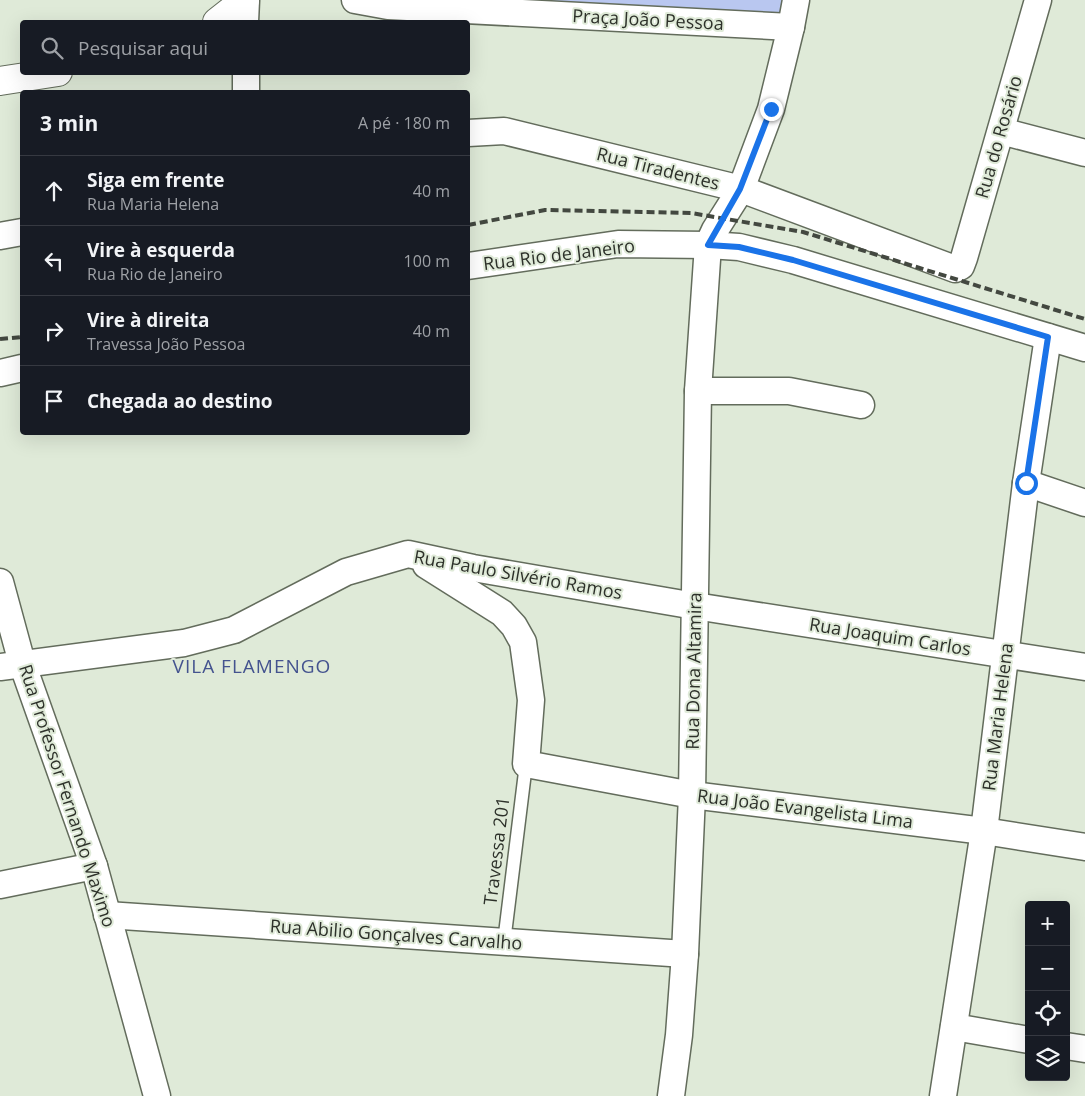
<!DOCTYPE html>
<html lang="pt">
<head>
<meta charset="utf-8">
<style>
  :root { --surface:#171b24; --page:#242831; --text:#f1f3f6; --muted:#9ea1a6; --line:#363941 }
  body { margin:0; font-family:"Open Sans",sans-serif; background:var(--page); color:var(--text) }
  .controls { position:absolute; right:15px; bottom:15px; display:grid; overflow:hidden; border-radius:5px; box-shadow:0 5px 20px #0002 }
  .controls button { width:45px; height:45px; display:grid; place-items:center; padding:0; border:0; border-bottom:1px solid var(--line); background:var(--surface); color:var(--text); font:25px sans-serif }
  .stop { position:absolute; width:15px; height:15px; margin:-11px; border:4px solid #1a73e8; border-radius:50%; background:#fff }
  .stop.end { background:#1a73e8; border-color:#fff; box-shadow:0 1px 5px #0008 }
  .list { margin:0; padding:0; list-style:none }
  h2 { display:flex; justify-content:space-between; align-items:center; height:65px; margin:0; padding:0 20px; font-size:21px }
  h2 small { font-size:16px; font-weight:400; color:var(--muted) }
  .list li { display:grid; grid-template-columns:32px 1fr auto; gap:15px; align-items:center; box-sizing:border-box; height:70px; padding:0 20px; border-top:1px solid var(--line) }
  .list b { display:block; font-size:19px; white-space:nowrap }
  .list p { margin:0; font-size:16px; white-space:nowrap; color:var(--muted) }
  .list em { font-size:16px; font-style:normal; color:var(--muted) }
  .icon { flex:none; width:28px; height:28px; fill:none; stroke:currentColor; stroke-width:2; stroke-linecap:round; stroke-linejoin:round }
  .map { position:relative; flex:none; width:1085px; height:1096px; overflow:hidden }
  .search { position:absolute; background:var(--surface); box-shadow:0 5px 20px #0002; left:20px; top:20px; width:450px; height:55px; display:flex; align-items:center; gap:12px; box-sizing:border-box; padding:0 18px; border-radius:5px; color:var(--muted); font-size:19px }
  .panel { position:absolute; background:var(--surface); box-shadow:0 5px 20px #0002; left:20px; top:90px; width:450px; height:345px; border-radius:5px }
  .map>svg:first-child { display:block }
</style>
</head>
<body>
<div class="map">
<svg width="1085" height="1096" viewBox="0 0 1085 1096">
  <rect width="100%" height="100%" fill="#dfead8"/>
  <polygon fill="#b9c7f0" points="503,0 788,0 784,20"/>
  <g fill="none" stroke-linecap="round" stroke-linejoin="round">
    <g stroke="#636c5c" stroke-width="15">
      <polyline id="lane" points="504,942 526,764"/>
    </g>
    <g stroke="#636c5c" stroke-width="29">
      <g id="street">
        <polyline points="355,0 388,6 791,27"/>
        <polyline points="245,22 246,0"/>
        <polyline points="246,72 246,92"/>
        <polyline points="1001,131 1085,153"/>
        <polyline points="468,133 504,131 741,189 955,269 961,266 964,258 1038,0"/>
        <polyline points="0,236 22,232"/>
        <polyline points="468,266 618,244 708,245 739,247 793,260 1085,348"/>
        <polyline points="0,373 22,368"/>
        <polyline points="698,391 789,391 861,405"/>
        <polyline points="1026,483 1085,503"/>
        <polyline points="426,565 502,613 514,626 523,642 531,700 526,764 692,795 984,831 1085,847"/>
        <polyline points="0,582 22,663 94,866 157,1096"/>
        <polyline points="0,667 184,643 234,630 346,572 408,554 473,568 695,606 1085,667"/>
        <polyline points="0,885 94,866"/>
        <polyline points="107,915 685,954"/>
        <polyline points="954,1027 1029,1040"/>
        <polyline points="1066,1046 1085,1049"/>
        <polyline points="671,1096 679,1035 685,954 692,795 698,391 708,245 715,230 741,189 771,109 791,27 796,0"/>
        <polyline points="943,1096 984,831 1026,483 1048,337"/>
      </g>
    </g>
    <g stroke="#636c5c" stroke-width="30">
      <g id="secondary">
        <polyline points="217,22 245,0"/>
        <polyline points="0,81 58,72"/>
      </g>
    </g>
    <use href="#lane" stroke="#fff" stroke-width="12"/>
    <use href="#street" stroke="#fff" stroke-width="26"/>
    <use href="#secondary" stroke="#fff" stroke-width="28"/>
    <g stroke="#434840" stroke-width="4" stroke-dasharray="8 4" stroke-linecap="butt">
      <polyline points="468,225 545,210 691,213 803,232 1085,319"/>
      <polyline points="0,339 22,337"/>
    </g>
  </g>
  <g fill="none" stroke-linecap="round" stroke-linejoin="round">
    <polyline stroke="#1a73e8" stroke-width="6" points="771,109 740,189 708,245 739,247 793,260 1048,337 1026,483"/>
  </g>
  <g text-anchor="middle" stroke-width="4" stroke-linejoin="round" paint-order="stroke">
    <g font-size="18" fill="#2d312a" stroke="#dfead8">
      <text transform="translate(648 20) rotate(3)" y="6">Praça João Pessoa</text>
      <text transform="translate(999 137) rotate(-74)" y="6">Rua do Rosário</text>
      <text transform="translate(658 169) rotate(14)" y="6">Rua Tiradentes</text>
      <text transform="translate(559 255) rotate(-7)" y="6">Rua Rio de Janeiro</text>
      <text transform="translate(518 575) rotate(10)" y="6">Rua Paulo Silvério Ramos</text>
      <text transform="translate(890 637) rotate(9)" y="6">Rua Joaquim Carlos</text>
      <text transform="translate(694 671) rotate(-89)" y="6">Rua Dona Altamira</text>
      <text transform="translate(998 717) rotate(-83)" y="6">Rua Maria Helena</text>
      <text transform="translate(67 796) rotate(72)" y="6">Rua Professor Fernando Maximo</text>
      <text transform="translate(805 809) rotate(7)" y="6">Rua João Evangelista Lima</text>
      <text transform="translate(497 851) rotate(-83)" y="6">Travessa 201</text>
      <text transform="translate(396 935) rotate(4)" y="6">Rua Abilio Gonçalves Carvalho</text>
    </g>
    <g font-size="19" letter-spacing="1" fill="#44538f" stroke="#dfead8">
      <text x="252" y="673">VILA FLAMENGO</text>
    </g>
  </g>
</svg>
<div class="controls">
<button>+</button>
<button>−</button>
<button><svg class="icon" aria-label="locate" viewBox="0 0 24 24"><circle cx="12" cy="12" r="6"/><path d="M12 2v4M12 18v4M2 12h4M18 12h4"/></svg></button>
<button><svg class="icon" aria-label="layers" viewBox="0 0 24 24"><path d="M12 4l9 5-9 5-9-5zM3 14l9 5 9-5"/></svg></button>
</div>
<div class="stop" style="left:1026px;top:483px"></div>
<div class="stop end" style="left:771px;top:109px"></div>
<div class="search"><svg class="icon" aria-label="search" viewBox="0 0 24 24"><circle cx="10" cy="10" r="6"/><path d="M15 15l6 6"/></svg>Pesquisar aqui</div>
<section class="panel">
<h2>3 min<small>A pé · 180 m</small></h2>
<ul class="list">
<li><svg class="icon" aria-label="ahead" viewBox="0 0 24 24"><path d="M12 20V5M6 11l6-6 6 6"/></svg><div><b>Siga em frente</b><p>Rua Maria Helena</p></div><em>40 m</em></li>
<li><svg class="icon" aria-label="left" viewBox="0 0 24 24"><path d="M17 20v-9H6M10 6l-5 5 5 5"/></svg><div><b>Vire à esquerda</b><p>Rua Rio de Janeiro</p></div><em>100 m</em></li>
<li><svg class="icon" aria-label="right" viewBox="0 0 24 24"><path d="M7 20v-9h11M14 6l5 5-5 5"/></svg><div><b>Vire à direita</b><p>Travessa João Pessoa</p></div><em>40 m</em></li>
<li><svg class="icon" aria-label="arrive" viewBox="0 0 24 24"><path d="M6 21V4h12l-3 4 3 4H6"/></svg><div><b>Chegada ao destino</b></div></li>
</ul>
</section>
</div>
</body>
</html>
